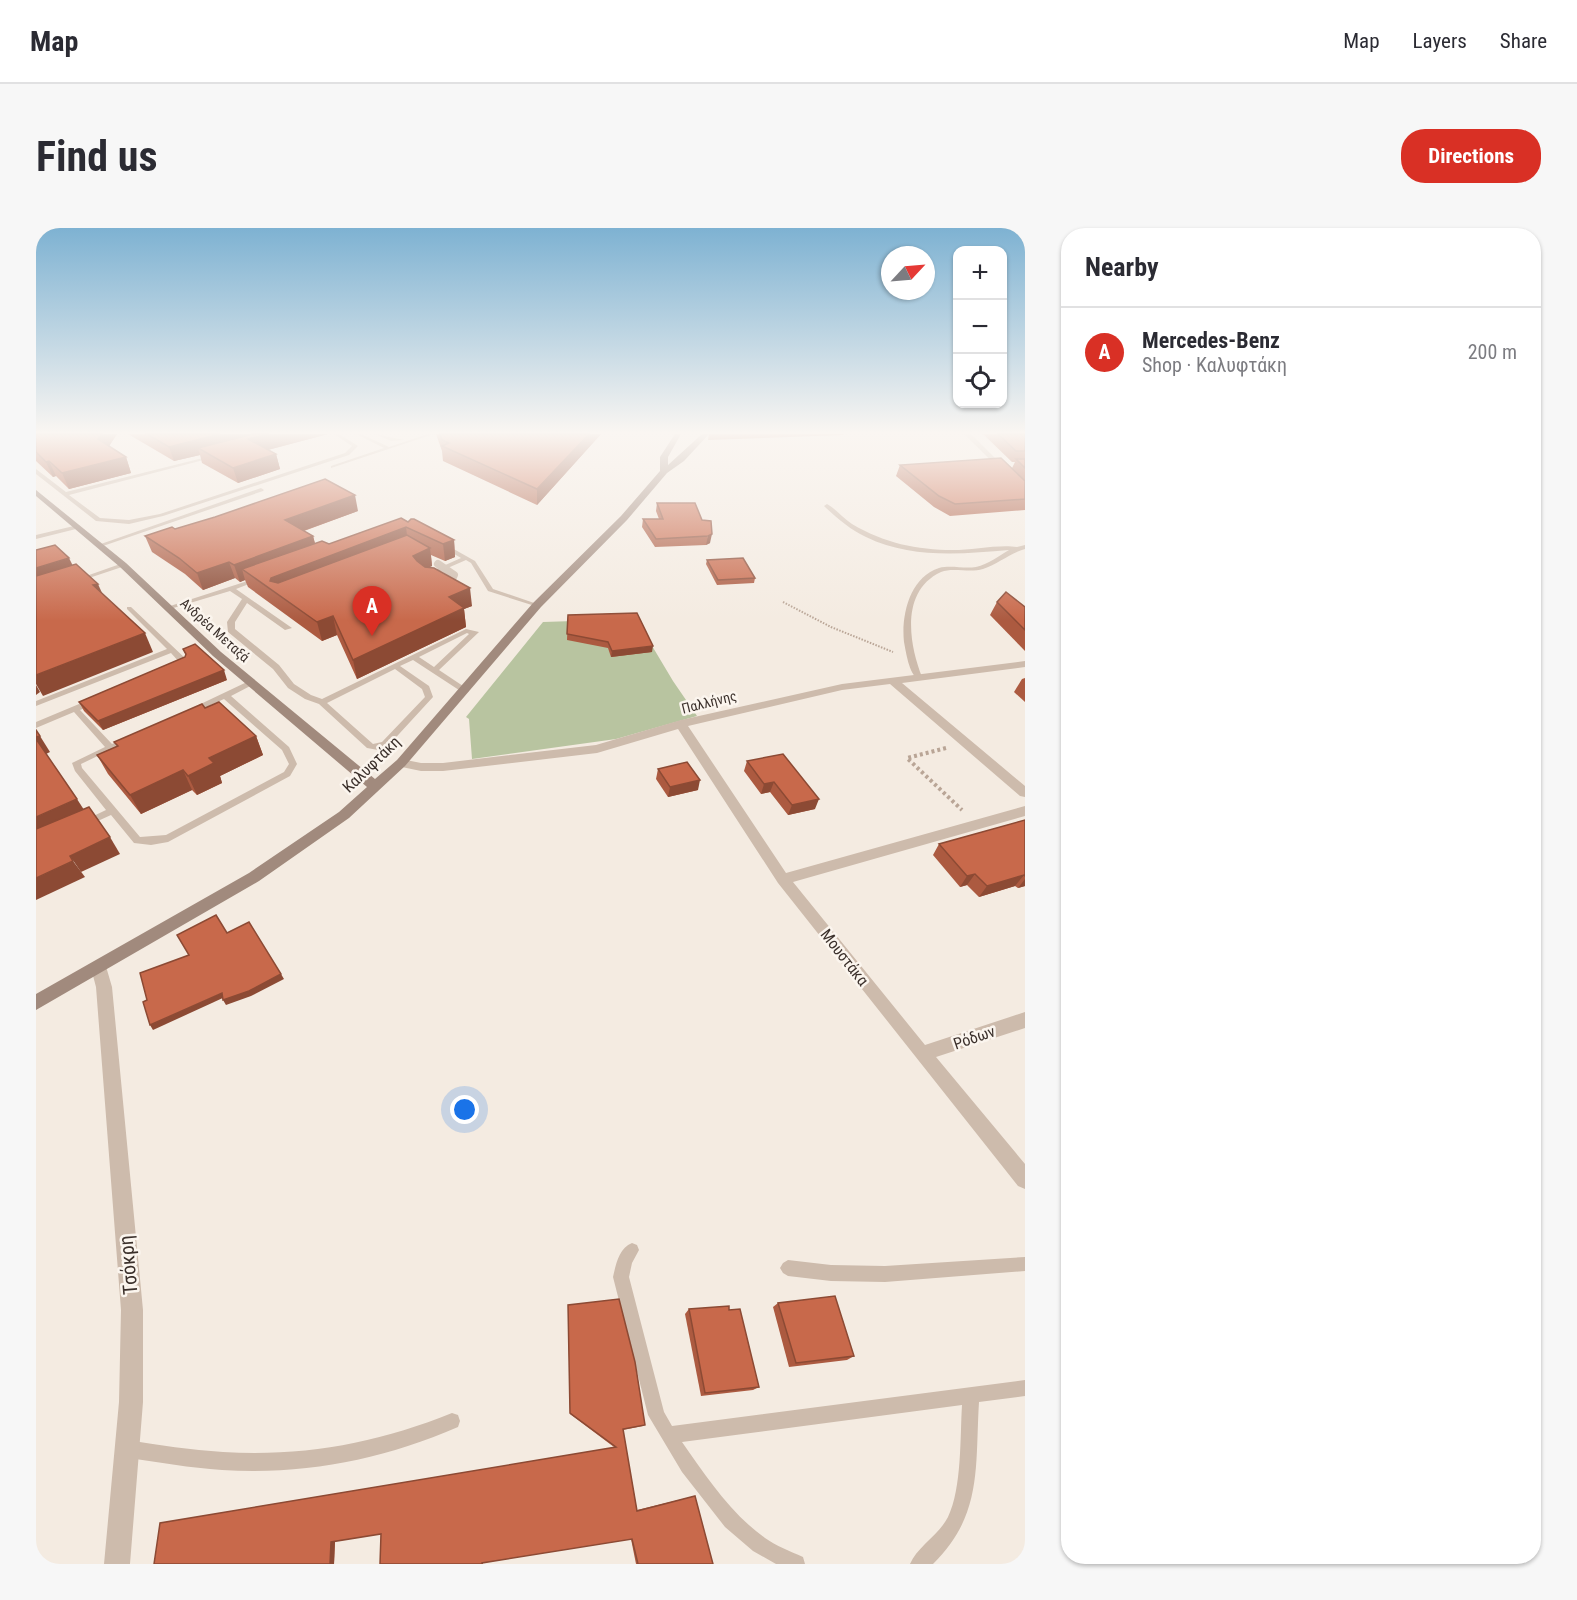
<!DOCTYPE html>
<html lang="en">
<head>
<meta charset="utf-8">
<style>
  :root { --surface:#fff; --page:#f7f7f7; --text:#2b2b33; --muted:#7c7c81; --line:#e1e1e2; --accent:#d93025 }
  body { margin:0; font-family:"Roboto Condensed",sans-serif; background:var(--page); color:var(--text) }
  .controls { position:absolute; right:18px; top:18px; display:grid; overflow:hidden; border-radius:12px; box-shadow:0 2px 4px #0004 }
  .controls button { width:54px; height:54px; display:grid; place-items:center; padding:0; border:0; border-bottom:2px solid var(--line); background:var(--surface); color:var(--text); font:30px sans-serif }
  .compass { position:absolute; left:845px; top:18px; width:54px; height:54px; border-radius:50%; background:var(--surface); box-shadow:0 2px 4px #0004; rotate:64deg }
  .you { position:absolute; left:429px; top:882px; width:21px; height:21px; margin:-15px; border:4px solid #fff; border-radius:50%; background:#1a73e8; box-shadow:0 0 0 9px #1a73e833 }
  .badge { display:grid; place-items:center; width:39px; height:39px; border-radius:50%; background:var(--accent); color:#fff; font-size:20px; font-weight:700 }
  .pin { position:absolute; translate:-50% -50px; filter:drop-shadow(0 2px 3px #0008) }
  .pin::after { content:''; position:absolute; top:32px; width:21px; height:18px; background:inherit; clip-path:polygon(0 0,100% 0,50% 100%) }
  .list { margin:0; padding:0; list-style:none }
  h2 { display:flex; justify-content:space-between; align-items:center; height:78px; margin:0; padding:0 24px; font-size:26px }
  h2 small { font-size:20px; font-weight:400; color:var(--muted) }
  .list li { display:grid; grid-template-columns:39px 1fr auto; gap:18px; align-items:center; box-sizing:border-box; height:90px; padding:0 24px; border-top:2px solid var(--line) }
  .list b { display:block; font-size:22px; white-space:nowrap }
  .list p { margin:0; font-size:20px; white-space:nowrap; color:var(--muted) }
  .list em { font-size:20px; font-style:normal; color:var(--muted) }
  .icon { flex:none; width:33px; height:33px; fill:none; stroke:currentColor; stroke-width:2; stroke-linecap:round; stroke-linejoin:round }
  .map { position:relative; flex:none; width:989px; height:1336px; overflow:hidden; border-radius:24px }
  header { display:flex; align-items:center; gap:36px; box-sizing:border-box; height:84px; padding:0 30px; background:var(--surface); border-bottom:2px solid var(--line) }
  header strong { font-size:28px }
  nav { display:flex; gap:33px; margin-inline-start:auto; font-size:21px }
  .intro { display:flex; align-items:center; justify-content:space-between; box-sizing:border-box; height:144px; padding:0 36px }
  h1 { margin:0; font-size:42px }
  .button { padding:15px 27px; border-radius:24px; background:var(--accent); color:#fff; font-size:21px; font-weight:700 }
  main { display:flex; gap:36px; padding:0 36px }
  aside { flex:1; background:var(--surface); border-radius:24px; box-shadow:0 2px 4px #0004 }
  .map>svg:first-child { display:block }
</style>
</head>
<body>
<header>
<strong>Map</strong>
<nav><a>Map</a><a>Layers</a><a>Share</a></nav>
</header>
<div class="intro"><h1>Find us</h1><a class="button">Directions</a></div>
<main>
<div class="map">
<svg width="989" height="1336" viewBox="0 0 989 1336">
  <rect width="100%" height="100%" fill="#f4ebe1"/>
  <polygon fill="#b8c4a0" points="600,391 637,453 661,488 580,511 436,531 433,491 430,489 507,394"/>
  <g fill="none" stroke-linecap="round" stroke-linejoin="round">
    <polyline stroke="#b9a596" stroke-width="2" stroke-dasharray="1.5 1.5" stroke-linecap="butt" points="747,374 795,399 857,424"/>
    <polyline stroke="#b9a596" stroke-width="4" stroke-dasharray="3 3" stroke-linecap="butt" points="910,520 871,530 926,582"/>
    <g fill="#cdbbac" fill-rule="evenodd">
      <polygon points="298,206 303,206 322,218 313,227 127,288 93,296 60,293 0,246 0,241 30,264 179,227 179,229 33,267 64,290 93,292 124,286 309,225 316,218"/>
      <polygon points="320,206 325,206 353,219 392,206 398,206 295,240 295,238 348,220"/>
      <polygon points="339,206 368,212 355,213"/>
      <polygon points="225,260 228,262 227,263 67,318 62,317"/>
      <path d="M 791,276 C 800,281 807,290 816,296 C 848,315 881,322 917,322 C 936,322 964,316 981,319 L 989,317 L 989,321 C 974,325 962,336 947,341 C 933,345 917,339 905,344 C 864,363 873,416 886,449 L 882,451 C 873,446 870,424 868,414 C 865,387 874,349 903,340 C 915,337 928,341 940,339 C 952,336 963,328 973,322 C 926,326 875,331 830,309 C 815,302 802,291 789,279 L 788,278 Z"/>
      <polygon points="42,297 44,298 44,300 0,311 0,307"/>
      <polygon points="407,315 439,333 457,361 504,377 499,378 452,363 435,335 430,332 391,349 387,349 387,347 425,330 405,318 405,316"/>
      <polygon points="87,335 90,337 89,338 44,353 39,352"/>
      <path d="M 221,350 L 226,351 L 200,361 L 256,400 L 249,402 L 211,375 L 199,394 L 199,401 L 243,437 L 258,456 L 275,467 L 286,471 L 430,401 L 443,404 L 403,442 L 433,462 L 432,464 L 426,464 L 377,432 L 364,438 L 393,458 L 397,469 L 352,518 L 342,522 L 331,520 L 283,476 L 269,471 L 252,460 L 237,441 L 192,404 L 191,394 L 206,371 L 194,363 L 134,381 L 128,380 ZM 431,405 L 433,406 L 398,439 L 383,429 ZM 359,441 L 386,461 L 389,469 L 346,514 L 337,516 L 291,475 Z"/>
      <polygon points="91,379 95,379 151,432 151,438 145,442 139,442 138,440 144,435 135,425 0,478 0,473 131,421 91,381"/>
      <polygon points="213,453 216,453 220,455 195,468 253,519 261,536 254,548 132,614 115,617 98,615 75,587 53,597 47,597 45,595 47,593 70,582 39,543 36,535 69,519 38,484 0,500 0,494 55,471 61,471 61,475 44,482 76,516 93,508 97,511 45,536 46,540 104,609 130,607 248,544 253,536 246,522 188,471 159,484 153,484 152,482"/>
      <path d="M 596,1015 L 601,1017 L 603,1022 L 596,1035 L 593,1049 L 628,1184 L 636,1198 L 989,1152 L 989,1168 L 943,1174 C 939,1238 947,1287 897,1336 L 874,1336 C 881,1319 903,1307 912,1289 C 926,1260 924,1209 926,1177 L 646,1214 C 670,1248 694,1285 729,1310 C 740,1318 754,1323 767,1329 L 769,1336 L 740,1336 L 717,1323 L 689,1299 L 646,1244 L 612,1187 L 577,1049 C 580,1036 583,1020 596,1015 Z"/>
      <polygon points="989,1029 989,1043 849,1054 795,1053 752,1048 747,1045 744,1040 747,1035 752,1032 795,1037 849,1038"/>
      <path d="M 416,1185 L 422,1187 L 424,1193 L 422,1199 C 345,1232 270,1247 186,1242 C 154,1240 123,1234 91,1230 L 85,1227 L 82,1221 L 85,1215 L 91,1212 C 123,1217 155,1222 187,1224 C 267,1229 342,1215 416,1185 Z"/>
    </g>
    <g fill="#cdbbac" fill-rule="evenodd">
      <polygon points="928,206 935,206 989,260 989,266"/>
      <polygon points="989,433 989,439 866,455 989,558 989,569 984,568 854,456 806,462 652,498 750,645 989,578 989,588 757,654 889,817 989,784 989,800 900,829 989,936 989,961 982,958 742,655 642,501 561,525 407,543 385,543 361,538 359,535 365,531 385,535 407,535 560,517 645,492 806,456"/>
      <polygon points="63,733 69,735 76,759 107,1082 107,1174 94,1336 68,1336 83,1174 85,1082 60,759 55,740 57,735"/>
    </g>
    <polygon fill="#a18a7d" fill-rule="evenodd" points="639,206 645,206 632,229 632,237 666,206 673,206 648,233 631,245 591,292 505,379 369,538 313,590 223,653 0,782 0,766 213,645 303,584 331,559 177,428 84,339 0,268 0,262 90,335 185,424 339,551 361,532 497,375 585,288 624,243 624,229"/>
    <polyline stroke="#cdbbac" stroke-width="8" points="402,336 418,347 416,351 405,354"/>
  </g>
  <g fill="#ac5a40">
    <polygon points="0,206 81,206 73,218 90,229 95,245 33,261 20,248 17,249 0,233"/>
    <polygon points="92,206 292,206 232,222 240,226 244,241 202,255 166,235 164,227 138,233"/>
    <polygon points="400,206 565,206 501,277 407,233 406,223"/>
    <polygon points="673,206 808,206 807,207 672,212"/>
    <polygon points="947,206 989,206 989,282 914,288 898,279 860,248 864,237 976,240 979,234 976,234"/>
    <polygon points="621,275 659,275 674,315 670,317 619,319 606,299 607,291 623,291 620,283"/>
    <polygon points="322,283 268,303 277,308 279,315 293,316 372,294 418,312 419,329 409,333 395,327 396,338 393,339 436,378 428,381 430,399 321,451 301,407 286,413 212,359 209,352 204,354 199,350 167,362 149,346 116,324 109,308 139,301"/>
    <polygon points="671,332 719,350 718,355 681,357 670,336"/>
    <polygon points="961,374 989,379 989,423 954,387"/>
    <polygon points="532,387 616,424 575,429 572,420 531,412"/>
    <polygon points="147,421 191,452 67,502 48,483 43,474 149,429 150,428"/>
    <polygon points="989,450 989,474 978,464 986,451"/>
    <polygon points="169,480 220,508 227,527 184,548 186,555 161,567 156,562 105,586 72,546 61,527 81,518 78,514"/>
    <polygon points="711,533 779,581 752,587 734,564 725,566 708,543"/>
    <polygon points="622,541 662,562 632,569 620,551"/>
    <polygon points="989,592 989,658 982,660 979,658 943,669 931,657 924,659 897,627 903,616"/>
    <polygon points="742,1075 818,1128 811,1132 753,1139 737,1079"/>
    <polygon points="532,1077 609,1197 607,1198 587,1202 601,1282 659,1268 677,1336 600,1336 595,1311 447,1334 447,1336 344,1336 345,1306 299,1313 298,1336 118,1336 578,1219 534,1186"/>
    <polygon points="653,1081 693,1082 723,1159 717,1162 665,1168 649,1086"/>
  </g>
  <g fill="#8c4a34">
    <polygon points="66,206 81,206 68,226 62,211"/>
    <polygon points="184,206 292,206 216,226 162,220 164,227 138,233 133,219"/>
    <polygon points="553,206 565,206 501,277 501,261"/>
    <polygon points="240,226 244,241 202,255 197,240"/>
    <polygon points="90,229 95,245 33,261 26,245"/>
    <polygon points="13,233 20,248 17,249 10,234"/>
    <polygon points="319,267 322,283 253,308 249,292"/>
    <polygon points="370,299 372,316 242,367 234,353 235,350"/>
    <polygon points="676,306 674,315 670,317 672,308"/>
    <polygon points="277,308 281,325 206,341 209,352 204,354 198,337"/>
    <polygon points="418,312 419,329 409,333 407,316"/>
    <polygon points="394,320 396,338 379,346 377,328"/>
    <polygon points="33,330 42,348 0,362 0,340"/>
    <polygon points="193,334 199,350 167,362 161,345"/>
    <polygon points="62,356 70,374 57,357"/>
    <polygon points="434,360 436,378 428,381 430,399 321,451 317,432 413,369"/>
    <polygon points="297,388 301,407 286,413 281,394"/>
    <polygon points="109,405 117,424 7,468 0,456 0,447"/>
    <polygon points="617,418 616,424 575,429 576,423"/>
    <polygon points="188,442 191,452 67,502 62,493"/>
    <polygon points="0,457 4,464 0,467"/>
    <polygon points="4,508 14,524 10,526 0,511 0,509"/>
    <polygon points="220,508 227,527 184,548 186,555 161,567 152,548 173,530"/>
    <polygon points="147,542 156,562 105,586 94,567"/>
    <polygon points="664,552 662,562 632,569 634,559"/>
    <polygon points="738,554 734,564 725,566 728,556"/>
    <polygon points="41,571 52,588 0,612 0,589"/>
    <polygon points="783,571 779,581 752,587 756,577"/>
    <polygon points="74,609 84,626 45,644 34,628"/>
    <polygon points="37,633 49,649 0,672 0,650"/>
    <polygon points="939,646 931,657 924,659 931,648"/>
    <polygon points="988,647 979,658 943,669 951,658"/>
    <polygon points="989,651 989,658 982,660"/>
    <polygon points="245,746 248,751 215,768 190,777 187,772"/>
    <polygon points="186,765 189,769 117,802 114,797"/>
    <polygon points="299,1313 298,1336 294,1336 295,1314"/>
  </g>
  <g fill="#c8694b" stroke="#8c4a34" stroke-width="1.5">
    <polygon points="0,206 66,206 62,211 90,229 26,245 13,233 10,234 0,224"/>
    <polygon points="111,206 184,206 133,219"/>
    <polygon points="217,206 233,206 212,211 240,226 197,240 162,220"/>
    <polygon points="404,206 553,206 501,261 406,218 413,215 406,212"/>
    <polygon points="962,206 989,206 989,223 980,223"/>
    <polygon points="965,230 989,253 989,271 919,276 903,268 864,237"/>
    <polygon points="980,231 989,231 989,240"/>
    <polygon points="289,251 319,267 249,292 277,308 198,337 193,334 161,345 143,330 109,308 136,299 139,301 179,289"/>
    <polygon points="621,275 659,275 666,292 675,293 676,306 672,308 620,311 607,291 627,291"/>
    <polygon points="365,290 372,294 375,291 378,291 418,312 407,316 370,299 235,350 234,353 242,355 371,307 394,320 377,328 381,333 389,339 398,340 434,360 413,369 428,380 317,432 297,388 281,394 206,341 286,313 293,316"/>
    <polygon points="19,317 33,330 0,340 0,322"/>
    <polygon points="707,330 719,350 682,352 671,332"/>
    <polygon points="40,336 62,356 57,357 109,405 0,447 0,348"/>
    <polygon points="970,364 989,379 989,402 961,374"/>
    <polygon points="601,385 617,418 576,423 572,414 531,406 532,387"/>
    <polygon points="159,416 188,442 62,493 43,474 149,429 150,426 147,421"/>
    <polygon points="183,474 220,508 173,530 178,535 152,548 147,542 94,567 61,527 82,518 78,514 166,476 169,480"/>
    <polygon points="0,502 4,508 0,509"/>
    <polygon points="0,511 41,571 0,589"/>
    <polygon points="747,526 783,571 756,577 738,554 728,556 711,533"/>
    <polygon points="651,534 664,552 634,559 622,541"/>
    <polygon points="53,579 74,609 34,628 37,633 0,650 0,601"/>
    <polygon points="989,592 989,648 988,647 951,658 939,646 931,648 903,616"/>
    <polygon points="180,687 191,705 213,694 245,746 213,763 187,772 186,765 114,797 107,774 111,772 104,745 153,727 141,707"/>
    <polygon points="799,1068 818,1128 760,1135 742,1075"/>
    <polygon points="583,1071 599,1134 609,1197 587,1201 601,1283 659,1268 677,1336 602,1336 596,1311 446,1335 446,1336 344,1336 345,1306 295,1314 294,1336 118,1336 124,1295 580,1219 534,1185 532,1077"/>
    <polygon points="693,1078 693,1082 704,1081 723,1159 669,1165 653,1081"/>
  </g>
  <linearGradient id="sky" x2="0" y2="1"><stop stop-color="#7eb2d2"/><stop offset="0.52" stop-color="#faf6f2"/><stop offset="1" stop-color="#faf6f2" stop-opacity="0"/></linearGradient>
  <rect width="989" height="393" fill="url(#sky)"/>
  <g text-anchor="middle" stroke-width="5" stroke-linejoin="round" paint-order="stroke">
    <g font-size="14" fill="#3b302b" stroke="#fbf5ee">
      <text transform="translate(179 402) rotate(42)" y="5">Ανδρέα Μεταξά</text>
      <text transform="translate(673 474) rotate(-14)" y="5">Παλλήνης</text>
    </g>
    <g font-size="16" fill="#3b302b" stroke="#fbf5ee">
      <text transform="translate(335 536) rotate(-44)" y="6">Καλυφτάκη</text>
      <text transform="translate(809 729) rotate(52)" y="6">Μουστάκα</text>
      <text transform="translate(938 809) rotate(-19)" y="6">Ρόδων</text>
    </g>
    <g font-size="20" fill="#3b302b" stroke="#fbf5ee">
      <text transform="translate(92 1037) rotate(-95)" y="7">Τσόκρη</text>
    </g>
  </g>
</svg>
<div class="controls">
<button>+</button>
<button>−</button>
<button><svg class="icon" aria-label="locate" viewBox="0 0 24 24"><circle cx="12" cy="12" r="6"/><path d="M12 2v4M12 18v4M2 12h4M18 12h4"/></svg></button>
</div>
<svg class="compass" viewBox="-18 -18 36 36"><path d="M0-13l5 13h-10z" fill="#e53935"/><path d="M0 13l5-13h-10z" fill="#7c7c81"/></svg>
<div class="you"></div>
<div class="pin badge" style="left:336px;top:408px">A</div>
</div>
<aside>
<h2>Nearby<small></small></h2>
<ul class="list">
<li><span class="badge">A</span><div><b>Mercedes-Benz</b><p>Shop · Καλυφτάκη</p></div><em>200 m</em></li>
</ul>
</aside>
</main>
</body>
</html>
